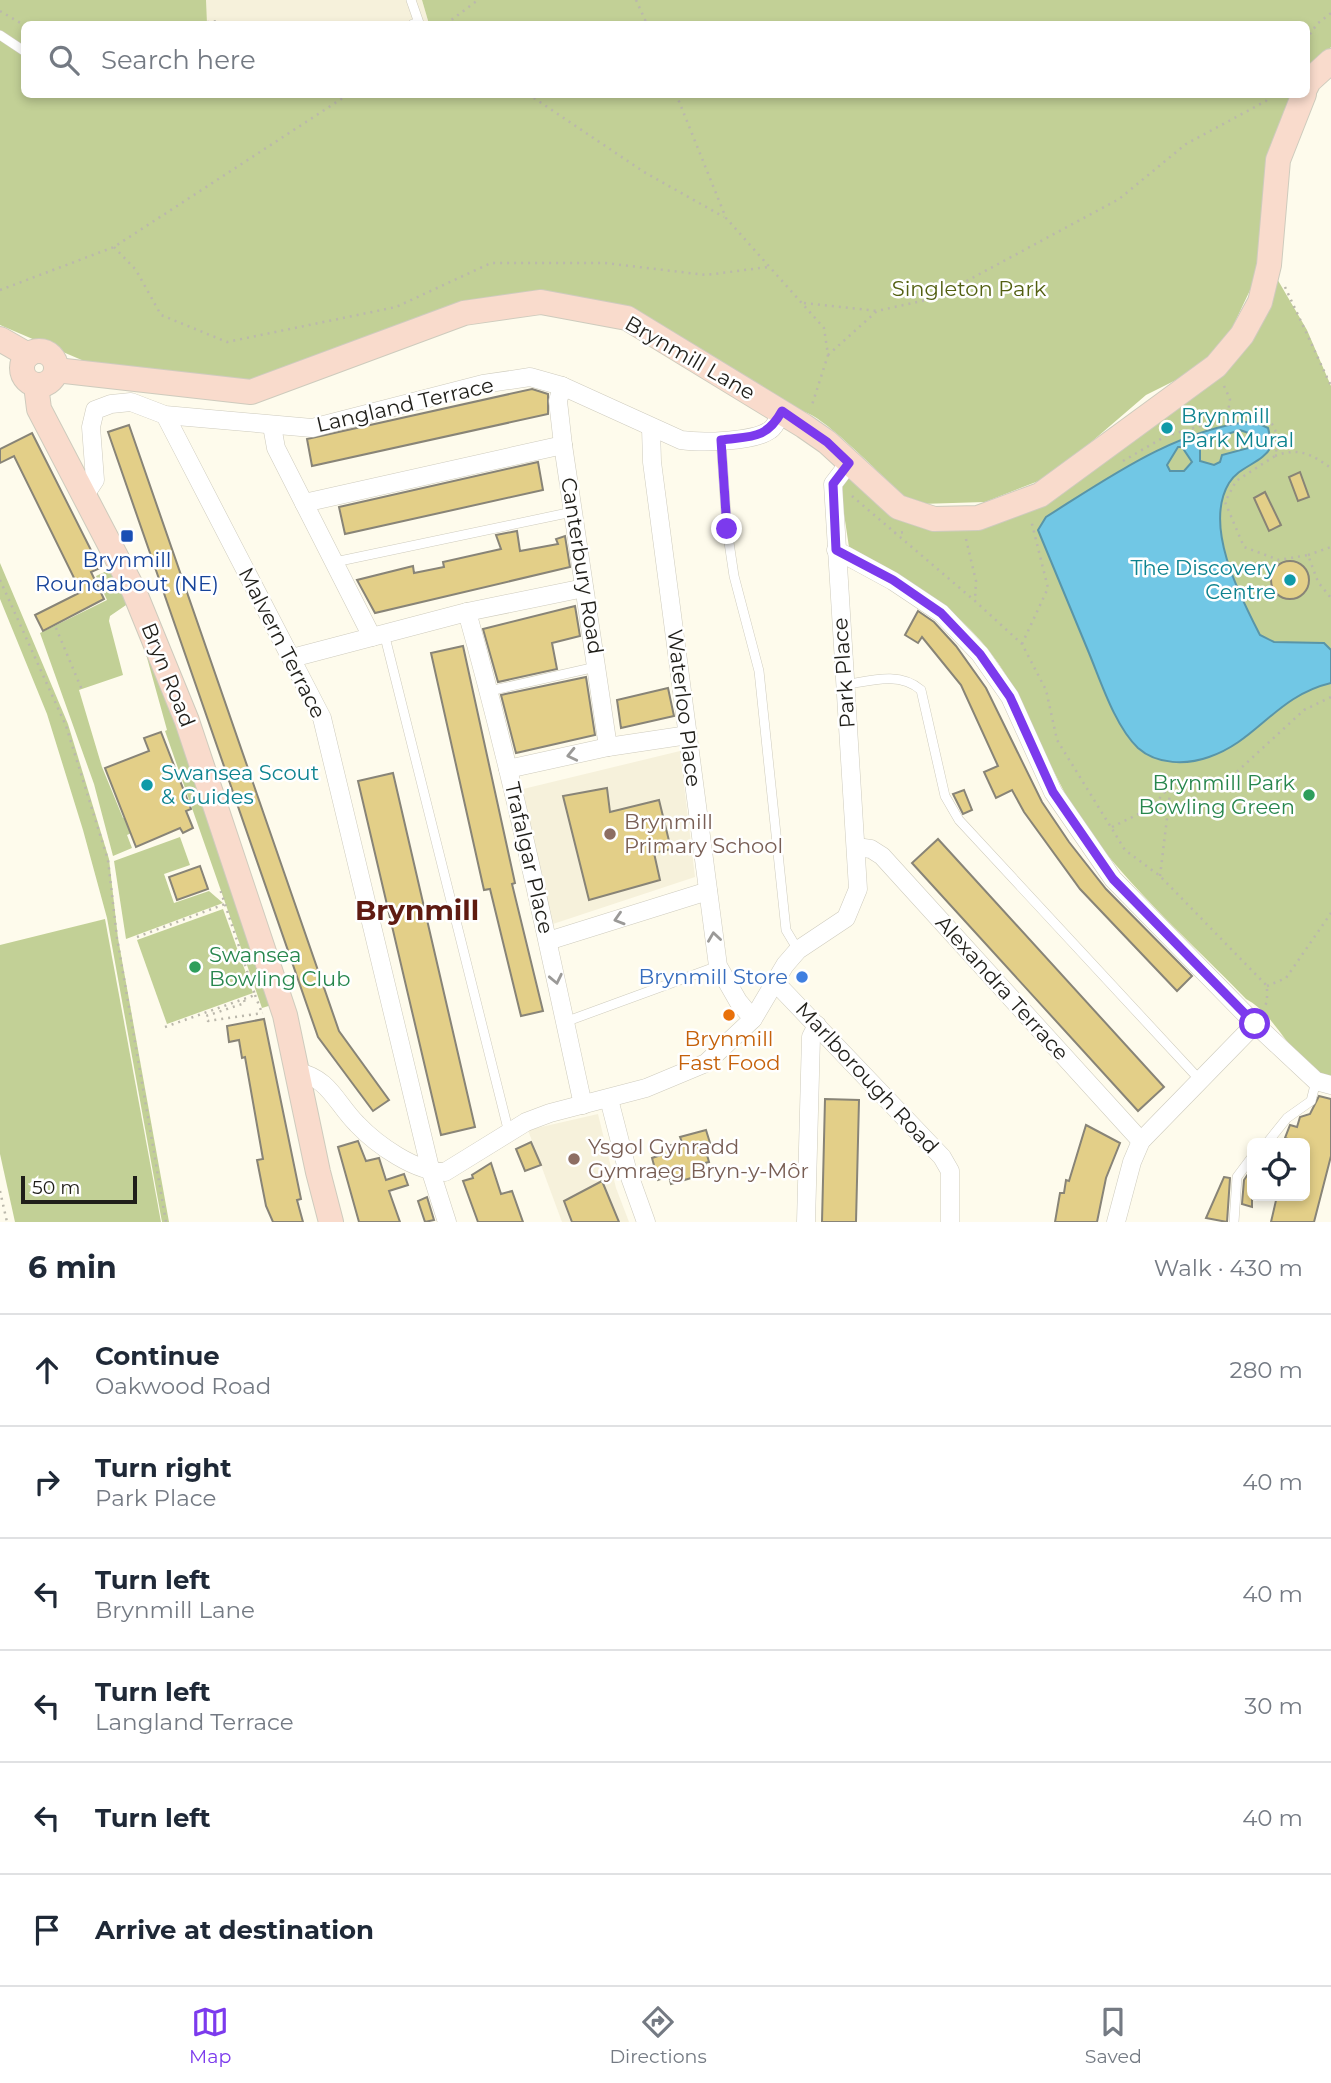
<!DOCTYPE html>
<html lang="en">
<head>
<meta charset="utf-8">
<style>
  :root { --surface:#fff; --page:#f6f6f7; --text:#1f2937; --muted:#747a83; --line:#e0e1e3; --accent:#7c3aed }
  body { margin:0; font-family:Montserrat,sans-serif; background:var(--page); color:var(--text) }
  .controls { position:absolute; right:21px; bottom:21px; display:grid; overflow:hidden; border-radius:10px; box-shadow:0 4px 10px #0003 }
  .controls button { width:63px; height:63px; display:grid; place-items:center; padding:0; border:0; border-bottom:2px solid var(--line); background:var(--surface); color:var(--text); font:35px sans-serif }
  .scale { position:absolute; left:21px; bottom:18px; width:116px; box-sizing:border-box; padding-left:7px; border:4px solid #201f1a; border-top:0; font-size:19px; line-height:24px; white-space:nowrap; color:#201f1a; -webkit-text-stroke:5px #fff; paint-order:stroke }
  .stop { position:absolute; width:21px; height:21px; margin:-16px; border:5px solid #7c3aed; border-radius:50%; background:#fff }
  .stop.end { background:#7c3aed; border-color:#fff; box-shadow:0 2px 7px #0008 }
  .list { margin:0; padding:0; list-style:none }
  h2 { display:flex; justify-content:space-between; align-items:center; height:91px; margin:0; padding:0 28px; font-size:30px }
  h2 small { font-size:23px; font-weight:400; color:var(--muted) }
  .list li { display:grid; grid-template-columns:46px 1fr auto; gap:21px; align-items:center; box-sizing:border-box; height:112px; padding:0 28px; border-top:2px solid var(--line) }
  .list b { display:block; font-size:26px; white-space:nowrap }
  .list p { margin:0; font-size:23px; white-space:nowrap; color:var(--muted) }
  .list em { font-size:23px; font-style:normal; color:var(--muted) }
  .icon { flex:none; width:38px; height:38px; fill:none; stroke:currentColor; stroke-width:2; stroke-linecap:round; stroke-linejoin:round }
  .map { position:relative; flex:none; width:1331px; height:1222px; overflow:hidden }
  .search { position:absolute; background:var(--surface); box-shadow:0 4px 10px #0003; left:21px; right:21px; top:21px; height:77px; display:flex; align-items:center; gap:18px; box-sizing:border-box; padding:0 24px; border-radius:10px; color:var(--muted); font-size:26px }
  .sheet { height:763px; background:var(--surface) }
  nav { display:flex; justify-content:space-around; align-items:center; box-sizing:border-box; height:98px; border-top:2px solid var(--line); background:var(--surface); font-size:19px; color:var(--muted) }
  nav a { display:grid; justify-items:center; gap:4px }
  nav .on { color:var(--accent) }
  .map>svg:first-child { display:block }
</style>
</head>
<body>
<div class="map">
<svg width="1331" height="1222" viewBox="0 0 1331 1222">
  <rect width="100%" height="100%" fill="#fefbec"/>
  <g fill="#f6f1db">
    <polygon points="0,0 422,0 429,24 24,24"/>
    <polygon points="680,751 695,877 553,924 519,790"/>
    <polygon points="598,1114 616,1188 629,1222 562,1222 528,1130"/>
  </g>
  <g fill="#c2d096">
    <path d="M 0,0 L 206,0 L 207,24 L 24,24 L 24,94 L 1298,95 L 1252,286 L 1223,347 L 1194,371 L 1146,395 L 1068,462 L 1041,480 L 985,502 L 920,504 L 910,502 C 893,487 818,409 802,412 L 559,296 L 250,380 L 91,364 L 0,325 Z"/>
    <polygon points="422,0 1331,0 1331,47 1307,78 1306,24 429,24"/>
    <path d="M 1269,265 L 1307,330 L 1331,386 L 1331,1077 C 1293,1067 1279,1016 1246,999 C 1192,943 1131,890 1086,827 C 1058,788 1042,743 1020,700 C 980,620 925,589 849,547 L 841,494 L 849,463 L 934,519 L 1040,495 L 1216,366 Z"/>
    <polygon points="0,563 68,724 109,859 118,938 169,1222 162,1222 107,918 83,830 47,714 0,599"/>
    <polygon points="111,569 129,603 110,616 109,621 123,675 79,690 102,767 123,818 162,804 167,817 127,835 132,848 113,856 94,784 40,633 107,600 96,576"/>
    <polygon points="138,625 142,628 275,1004 262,1008 165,731 167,730"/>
    <polygon points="180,837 190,865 164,874 174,903 209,891 223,903 126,939 114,861"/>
    <polygon points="223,909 253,993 167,1024 137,940"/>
    <polygon points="105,919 161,1222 15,1222 0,1154 0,945"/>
  </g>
  <path fill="#71c7e5" stroke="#5995a8" stroke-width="2" fill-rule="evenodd" d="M 1253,421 L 1268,428 L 1272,445 C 1263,464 1240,465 1229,483 C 1203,526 1240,596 1260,635 L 1274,642 L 1324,643 L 1331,650 L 1331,683 C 1276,696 1257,741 1209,757 C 1187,765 1157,765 1138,748 C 1115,726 1101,682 1089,653 C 1072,612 1055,571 1038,530 L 1046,517 C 1111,476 1175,430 1253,421 ZM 1240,430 L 1257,436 L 1259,440 L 1256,446 L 1222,455 L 1220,462 L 1214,465 L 1200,461 L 1200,449 L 1205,441 ZM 1178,447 L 1182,447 L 1192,462 L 1184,471 L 1170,471 L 1167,465 Z"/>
  <g fill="#e3cf88" stroke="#888477" stroke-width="2">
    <polygon points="532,389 548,394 548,414 312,466 307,439"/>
    <polygon points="129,425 339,1031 389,1100 373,1111 318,1037 108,432"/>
    <polygon points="32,433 100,568 91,572 104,599 43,631 35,615 81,592 14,456 0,463 0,449"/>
    <polygon points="538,462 543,490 345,534 339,507"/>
    <polygon points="1300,472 1309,497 1298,501 1289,477"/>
    <polygon points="1265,492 1281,525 1269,531 1254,498"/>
    <polygon points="517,531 520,551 558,544 556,539 565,536 570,567 375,613 357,580 413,566 414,573 444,567 443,562 501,549 496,535"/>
    <circle cx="1290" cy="580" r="19"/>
    <polygon points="575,606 580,636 552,643 557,669 498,682 483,629"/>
    <polygon points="918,611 934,622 956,646 986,688 1042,802 1069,842 1106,889 1192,976 1177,991 1080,889 1024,812 1012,790 996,798 984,772 998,766 961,685 922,637 918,643 905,635"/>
    <polygon points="463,646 515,883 512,884 543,1011 521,1016 490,889 484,890 431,653"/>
    <polygon points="586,677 595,735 516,753 501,695"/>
    <polygon points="668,688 674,716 621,728 617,700"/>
    <polygon points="161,732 191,809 186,811 193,828 183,833 180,828 136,847 105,768 149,751 144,738"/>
    <polygon points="393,773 475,1127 441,1135 358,781"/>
    <polygon points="607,788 610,812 659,800 671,849 654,853 660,880 589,900 563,796"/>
    <polygon points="964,790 972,810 963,814 953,794"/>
    <polygon points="938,839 1164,1087 1138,1111 912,863"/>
    <polygon points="200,866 208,889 177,900 169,877"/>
    <polygon points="264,1019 301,1199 297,1200 303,1222 273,1222 266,1206 257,1160 263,1159 245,1057 242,1058 239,1040 229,1042 227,1026"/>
    <polygon points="1319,1096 1331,1099 1331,1156 1314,1222 1271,1222 1277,1196 1305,1196 1305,1143 1290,1143 1291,1140 1285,1138 1290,1125 1297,1127 1300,1117 1310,1114"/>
    <polygon points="825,1099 859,1100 856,1222 822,1222"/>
    <polygon points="1086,1125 1120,1143 1106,1178 1097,1222 1055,1222 1060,1193 1064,1193 1066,1180 1069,1181"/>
    <polygon points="706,1130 710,1143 704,1144 709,1162 705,1163 708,1173 671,1184 669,1176 658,1180 652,1158 664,1154 662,1148 682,1142 680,1137"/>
    <polygon points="358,1141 366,1161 379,1158 386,1180 404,1174 408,1185 389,1191 400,1222 359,1222 338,1147"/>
    <polygon points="531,1142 541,1165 525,1171 516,1149"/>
    <polygon points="491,1163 501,1194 512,1191 523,1222 478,1222 463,1181 473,1178 472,1175"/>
    <polygon points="1252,1168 1252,1207 1242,1204 1244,1180"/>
    <polygon points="1224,1177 1230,1178 1227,1222 1206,1218"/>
    <polygon points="602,1181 619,1222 572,1222 564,1201"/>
    <polygon points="427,1197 434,1220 425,1222 418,1201"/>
  </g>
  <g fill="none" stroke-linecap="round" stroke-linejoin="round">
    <g stroke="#cecbbd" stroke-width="10">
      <g id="lane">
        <polyline points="411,0 419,23 413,24"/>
        <polyline points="0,35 24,51"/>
        <polyline points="721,440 727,529 734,576 759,671 786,930 798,950"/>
        <polyline points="335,562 572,512"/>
        <polyline points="384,633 509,1133"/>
        <path d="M 844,685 C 870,681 899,671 921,690 L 945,796 L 959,820 L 1199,1079"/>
        <polyline points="489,691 596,667"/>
        <polyline points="565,1022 718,966"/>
        <polyline points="1267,1143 1287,1118 1311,1101 1316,1081"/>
        <polyline points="1234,1222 1237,1177 1252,1157"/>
      </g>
    </g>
    <g stroke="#cecbbd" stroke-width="19">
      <g id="street">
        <polyline points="562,386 558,401 563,445 608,747"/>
        <polyline points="165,415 322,718 431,1172 447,1222"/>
        <polyline points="272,426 276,448 372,637"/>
        <polyline points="651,428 652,462 718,966 738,1001 753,1019"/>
        <path d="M 85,495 L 95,480 L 91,427 L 95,410 L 111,404 L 131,402 L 165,415 L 312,428 L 483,384 L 530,377 L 562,386 L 681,440 C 701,443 754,442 770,430 C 776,426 779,417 782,411"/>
        <polyline points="304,503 563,445"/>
        <polyline points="836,550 893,581 941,613 980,654 1010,697 1053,792 1113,879 1255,1024 1316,1081 1331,1085"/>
        <path d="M 467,612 C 513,775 547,940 583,1105"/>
        <polyline points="292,658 467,612 584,588"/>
        <polyline points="508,769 608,747 688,735"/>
        <polyline points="856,847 871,849 882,856 1141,1141"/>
        <polyline points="548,941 708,891"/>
        <polyline points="775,982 942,1157 950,1171 950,1222"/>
        <path d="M 298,1072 C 329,1078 336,1103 357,1124 C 377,1145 415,1172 445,1172 L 526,1122 L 550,1113 L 646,1088 L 706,1063 L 753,1019 L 785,965 L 798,950 L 846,918 L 858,889 L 833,484 L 849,463"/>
        <polyline points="609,1099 627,1169 646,1222"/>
        <polyline points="806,1222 811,1037 817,1025"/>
        <polyline points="1116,1222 1132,1162 1141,1141 1255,1024"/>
      </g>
    </g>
    <g stroke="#cecbbd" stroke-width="26">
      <g id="secondary">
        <polyline points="1306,87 1309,81 1331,61"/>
        <polyline points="0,339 28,355"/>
        <circle cx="39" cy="368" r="17"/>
        <polyline points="56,370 251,392 464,313 541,302 627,318 804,426 827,442 898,507 934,519 978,518 1040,495 1216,366 1242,335 1260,302 1269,265 1278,160 1304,94"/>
        <polyline points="36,385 39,409 134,591 187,721 285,1015 318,1172 331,1222"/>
      </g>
    </g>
    <g stroke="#bbb8ac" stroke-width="2.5" stroke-dasharray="2 5" stroke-linecap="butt">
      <polyline points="636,0 647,24"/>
      <polyline points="0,11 24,25"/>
      <polyline points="193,24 217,21"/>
      <polyline points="446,24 478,0"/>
      <polyline points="1306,40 1317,24 1331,13"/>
      <polyline points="528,94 644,172 724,217"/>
      <polyline points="676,94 726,218 824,328 828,355 811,408"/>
      <polyline points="114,247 136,270 161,315 227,342 396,307 491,263 605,263 706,275 768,267"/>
      <polyline points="1285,287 1331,386"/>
      <polyline points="0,290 114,247 349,94"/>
      <polyline points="804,303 877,311"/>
      <polyline points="828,355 877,311 935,298 1119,199 1186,144 1266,101 1270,94"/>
      <polyline points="1224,386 1230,399 1227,420"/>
      <path d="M 1275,456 C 1299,447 1311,454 1331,468"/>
      <polyline points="1123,461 1166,436 1238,415 1249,413 1272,424 1279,438 1275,456 1236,481 1225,502 1244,547 1279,560 1308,555 1318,582 1331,598"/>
      <polyline points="852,496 975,601 1022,644 1046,690 1057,740 1125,850 1160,876 1267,986 1267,1002 1263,1009"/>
      <polyline points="894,533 908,532"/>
      <polyline points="966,539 976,581 975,601"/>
      <polyline points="1308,555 1331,547"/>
      <polyline points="0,580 66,726 108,860 117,938 166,1222"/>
      <polyline points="56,628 82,690"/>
      <polyline points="1022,644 1048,588 1031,520"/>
      <polyline points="1171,785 1206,786 1228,780 1304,710 1331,697"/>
      <polyline points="1112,827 1151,808 1171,785"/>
      <polyline points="1160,876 1171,785"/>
      <polyline points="137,937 225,904"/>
      <polyline points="1267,986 1286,978 1331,913"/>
      <polyline points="255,995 262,1013"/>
      <polyline points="244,1000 245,1003 206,1016 208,1021 263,1013"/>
      <polyline points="165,1027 255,995 220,889"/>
      <polyline points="0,1191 7,1222"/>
    </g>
    <use href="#lane" stroke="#fff" stroke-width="9"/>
    <use href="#street" stroke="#fff" stroke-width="18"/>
    <use href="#secondary" stroke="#f9dbcc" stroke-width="24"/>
  </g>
  <defs><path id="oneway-chevron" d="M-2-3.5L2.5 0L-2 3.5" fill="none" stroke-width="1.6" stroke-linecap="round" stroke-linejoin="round" transform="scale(1.75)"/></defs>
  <g stroke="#9b9a98">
    <use href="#oneway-chevron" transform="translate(572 755) rotate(167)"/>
    <use href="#oneway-chevron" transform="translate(619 919) rotate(163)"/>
    <use href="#oneway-chevron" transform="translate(714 937) rotate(-98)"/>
    <use href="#oneway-chevron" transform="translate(556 979) rotate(78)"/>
  </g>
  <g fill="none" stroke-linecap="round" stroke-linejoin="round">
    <path stroke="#7c3aed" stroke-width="9" d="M 727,529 L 721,440 C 751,436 766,440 782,411 L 827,442 L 849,463 L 833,484 L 836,550 L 893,580 L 941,613 L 980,654 L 1010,697 L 1053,792 L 1113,879 L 1255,1024"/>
  </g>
  <g fill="#0f9aa8" stroke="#fff" stroke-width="2.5">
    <circle cx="1167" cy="428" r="7"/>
    <circle cx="1290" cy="580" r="7"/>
    <circle cx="147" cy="785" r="7"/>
  </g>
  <rect fill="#1a4fb4" stroke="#fff" stroke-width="2.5" x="120" y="529" width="14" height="14" rx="3.5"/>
  <g fill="#2e9e5b" stroke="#fff" stroke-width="2.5">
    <circle cx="1309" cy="795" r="7"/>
    <circle cx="195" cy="967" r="7"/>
  </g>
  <g fill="#8d6e63" stroke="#fff" stroke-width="2.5">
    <circle cx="610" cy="834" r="7"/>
    <circle cx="574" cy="1159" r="7"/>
  </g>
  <circle fill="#3f7fe0" stroke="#fff" stroke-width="2.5" cx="802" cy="977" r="7"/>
  <circle fill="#e8710a" stroke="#fff" stroke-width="2.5" cx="729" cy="1015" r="7"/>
  <g text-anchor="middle" stroke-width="5" stroke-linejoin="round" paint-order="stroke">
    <g font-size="21" fill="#525f11" stroke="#fff">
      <text x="969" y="296">Singleton Park</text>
    </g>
    <g font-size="21" fill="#201f1a" stroke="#fff">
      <text transform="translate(690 358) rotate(30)" y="7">Brynmill Lane</text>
      <text transform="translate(405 405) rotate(-13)" y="7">Langland Terrace</text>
      <text transform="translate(582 566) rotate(81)" y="7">Canterbury Road</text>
      <text transform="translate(282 643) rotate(63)" y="7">Malvern Terrace</text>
      <text transform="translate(844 673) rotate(-94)" y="7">Park Place</text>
      <text transform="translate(168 675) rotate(68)" y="7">Bryn Road</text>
      <text transform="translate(684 708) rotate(83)" y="7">Waterloo Place</text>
      <text transform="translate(529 858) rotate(77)" y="7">Trafalgar Place</text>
      <text transform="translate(1002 988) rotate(48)" y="7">Alexandra Terrace</text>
      <text transform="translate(867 1078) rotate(47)" y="7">Marlborough Road</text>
    </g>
    <g font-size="21" fill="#0d838f" stroke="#fff" text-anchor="start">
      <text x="1181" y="423">Brynmill<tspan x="1181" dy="24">Park Mural</tspan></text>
      <text x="1276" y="575" text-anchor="end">The Discovery<tspan x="1276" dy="24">Centre</tspan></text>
      <text x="161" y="780">Swansea Scout<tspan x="161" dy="24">&amp; Guides</tspan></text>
    </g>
    <g font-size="21" fill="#164399" stroke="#fff">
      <text x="127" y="567">Brynmill<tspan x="127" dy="24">Roundabout (NE)</tspan></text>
    </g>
    <g font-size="21" fill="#27864d" stroke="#fff" text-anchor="end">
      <text x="1295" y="790">Brynmill Park<tspan x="1295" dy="24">Bowling Green</tspan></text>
      <text x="209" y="962" text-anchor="start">Swansea<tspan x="209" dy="24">Bowling Club</tspan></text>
    </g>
    <g font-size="21" fill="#785e54" stroke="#fff" text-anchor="start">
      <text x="624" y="829">Brynmill<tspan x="624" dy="24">Primary School</tspan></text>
      <text x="588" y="1154">Ysgol Gynradd<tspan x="588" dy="24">Gymraeg Bryn-y-Môr</tspan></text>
    </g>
    <g font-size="21" fill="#366cbe" stroke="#fff" text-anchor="end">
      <text x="788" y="984">Brynmill Store</text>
    </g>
    <g font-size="21" fill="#c56008" stroke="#fff">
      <text x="729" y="1046">Brynmill<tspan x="729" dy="24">Fast Food</tspan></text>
    </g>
    <g font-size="28" font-weight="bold" fill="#5f1b12" stroke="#fff">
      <text x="417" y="920">Brynmill</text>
    </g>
  </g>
</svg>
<div class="controls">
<button><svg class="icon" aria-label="locate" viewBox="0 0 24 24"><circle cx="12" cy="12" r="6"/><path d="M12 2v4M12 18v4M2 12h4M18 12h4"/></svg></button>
</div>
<div class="scale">50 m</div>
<div class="stop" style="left:1255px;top:1024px"></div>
<div class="stop end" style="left:727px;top:529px"></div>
<div class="search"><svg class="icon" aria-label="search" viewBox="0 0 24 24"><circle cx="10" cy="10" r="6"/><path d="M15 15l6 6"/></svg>Search here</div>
</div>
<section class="sheet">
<h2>6 min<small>Walk · 430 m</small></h2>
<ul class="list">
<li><svg class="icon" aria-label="ahead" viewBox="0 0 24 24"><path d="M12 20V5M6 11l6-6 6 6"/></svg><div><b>Continue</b><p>Oakwood Road</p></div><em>280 m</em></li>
<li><svg class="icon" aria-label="right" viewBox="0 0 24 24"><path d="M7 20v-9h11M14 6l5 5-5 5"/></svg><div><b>Turn right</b><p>Park Place</p></div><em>40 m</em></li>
<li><svg class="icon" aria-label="left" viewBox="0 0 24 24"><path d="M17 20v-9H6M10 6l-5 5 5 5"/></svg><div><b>Turn left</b><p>Brynmill Lane</p></div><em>40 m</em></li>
<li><svg class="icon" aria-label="left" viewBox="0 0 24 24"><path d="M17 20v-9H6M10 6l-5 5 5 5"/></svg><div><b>Turn left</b><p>Langland Terrace</p></div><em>30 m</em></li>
<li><svg class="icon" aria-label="left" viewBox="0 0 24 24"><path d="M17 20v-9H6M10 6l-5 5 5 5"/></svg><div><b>Turn left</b></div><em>40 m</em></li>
<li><svg class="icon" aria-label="arrive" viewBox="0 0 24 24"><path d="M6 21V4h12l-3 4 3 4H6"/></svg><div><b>Arrive at destination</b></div></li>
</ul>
</section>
<nav>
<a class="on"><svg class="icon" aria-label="map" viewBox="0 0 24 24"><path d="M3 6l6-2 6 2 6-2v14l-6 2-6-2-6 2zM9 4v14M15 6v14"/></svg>Map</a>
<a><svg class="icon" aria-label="directions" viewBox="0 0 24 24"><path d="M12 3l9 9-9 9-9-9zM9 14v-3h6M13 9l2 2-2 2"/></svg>Directions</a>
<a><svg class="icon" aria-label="saved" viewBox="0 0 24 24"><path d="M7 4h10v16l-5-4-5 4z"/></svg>Saved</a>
</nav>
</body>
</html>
